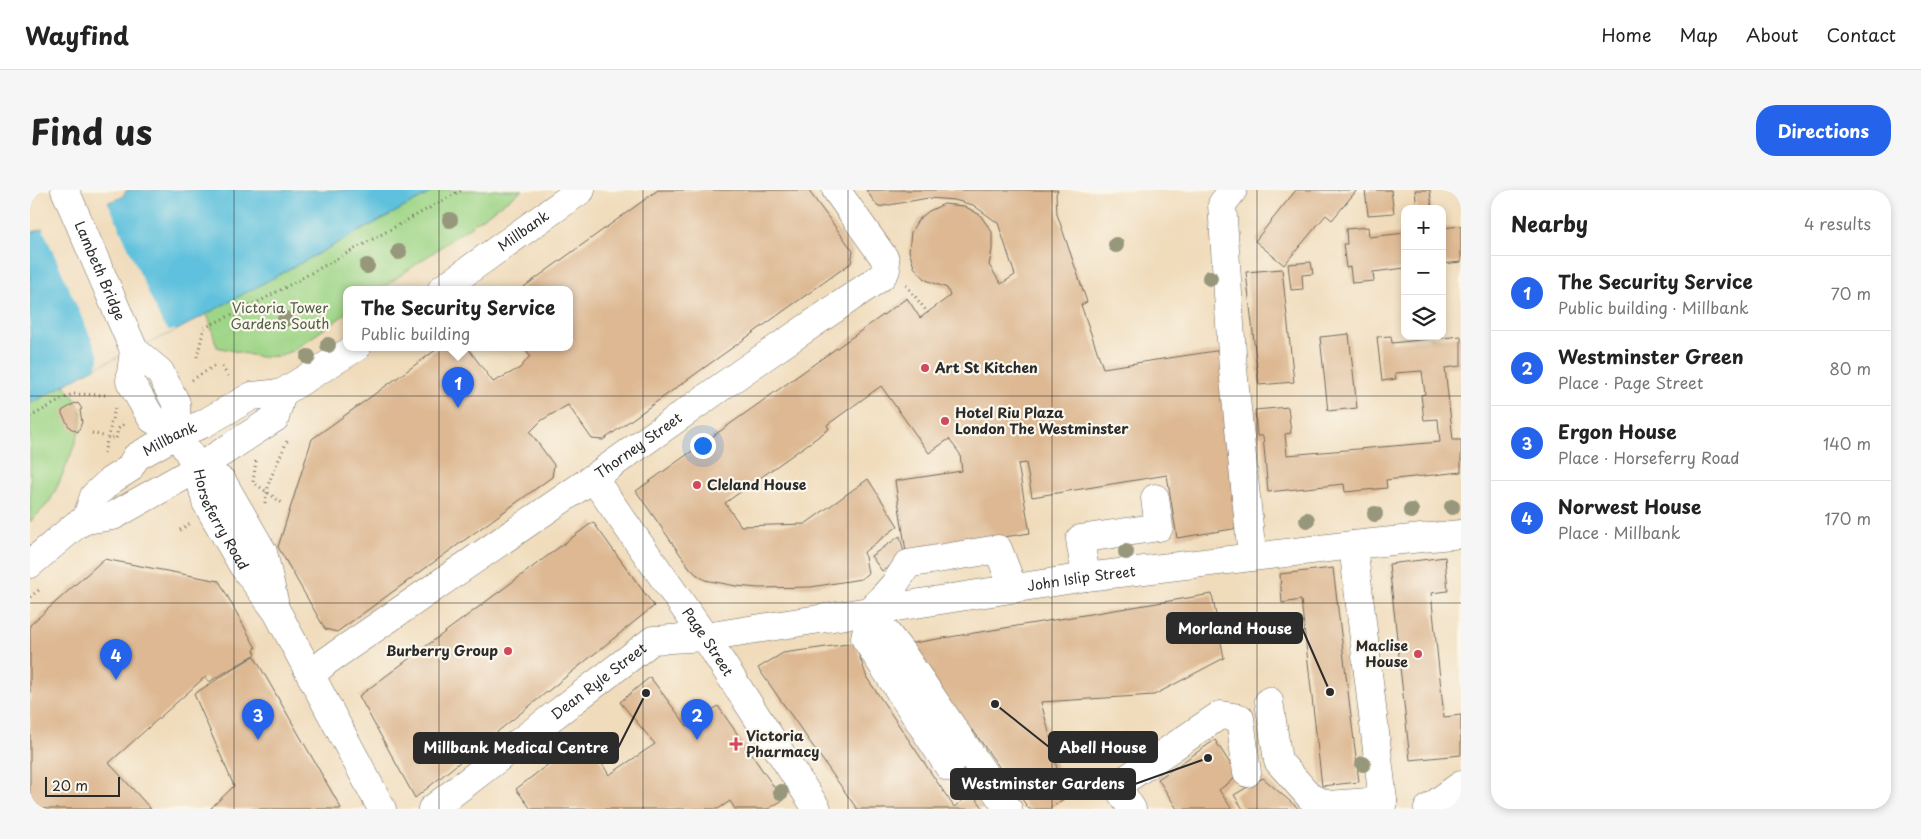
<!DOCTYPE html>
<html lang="en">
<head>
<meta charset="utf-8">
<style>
  :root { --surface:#fff; --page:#f6f6f6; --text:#222; --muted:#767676; --line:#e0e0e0; --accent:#2563eb }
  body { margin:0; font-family:"Playpen Sans",sans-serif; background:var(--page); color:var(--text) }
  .controls { position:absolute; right:15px; top:15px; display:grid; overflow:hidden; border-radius:10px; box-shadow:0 2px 8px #0003 }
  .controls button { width:45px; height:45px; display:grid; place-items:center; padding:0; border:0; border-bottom:1px solid var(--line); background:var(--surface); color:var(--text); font:25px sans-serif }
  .scale { position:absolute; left:15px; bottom:12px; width:75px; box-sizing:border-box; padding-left:5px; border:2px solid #2b2b2b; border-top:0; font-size:14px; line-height:18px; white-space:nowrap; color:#2b2b2b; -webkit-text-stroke:4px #fbf7ec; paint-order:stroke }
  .you { position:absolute; left:672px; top:255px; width:18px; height:18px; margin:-12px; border:4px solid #fff; border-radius:50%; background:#1a73e8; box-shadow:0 0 0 8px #1a73e833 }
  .badge { display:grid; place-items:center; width:32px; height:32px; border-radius:50%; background:var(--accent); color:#fff; font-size:16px; font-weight:700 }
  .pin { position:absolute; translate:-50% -41px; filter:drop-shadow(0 1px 2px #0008) }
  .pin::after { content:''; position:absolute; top:26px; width:18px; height:15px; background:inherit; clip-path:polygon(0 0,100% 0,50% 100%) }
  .popup { position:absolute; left:313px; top:96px; width:230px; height:65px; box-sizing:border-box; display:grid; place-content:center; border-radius:10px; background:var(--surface); filter:drop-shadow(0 1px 4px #0005); font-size:16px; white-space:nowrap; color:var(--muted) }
  .popup b { font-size:19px; color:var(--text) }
  .popup::after { content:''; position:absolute; left:50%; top:100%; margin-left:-10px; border:10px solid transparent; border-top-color:var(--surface) }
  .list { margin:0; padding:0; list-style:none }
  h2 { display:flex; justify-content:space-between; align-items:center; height:65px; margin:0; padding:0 20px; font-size:21px }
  h2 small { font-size:16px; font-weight:400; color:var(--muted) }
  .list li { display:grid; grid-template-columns:32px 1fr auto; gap:15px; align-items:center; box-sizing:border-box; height:75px; padding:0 20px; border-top:1px solid var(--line) }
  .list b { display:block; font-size:19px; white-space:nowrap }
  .list p { margin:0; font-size:16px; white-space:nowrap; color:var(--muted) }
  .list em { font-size:16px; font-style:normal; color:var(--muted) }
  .icon { flex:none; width:28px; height:28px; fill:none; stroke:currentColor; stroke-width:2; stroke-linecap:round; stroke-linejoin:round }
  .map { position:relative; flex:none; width:1431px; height:619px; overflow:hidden; border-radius:20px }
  header { display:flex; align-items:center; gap:30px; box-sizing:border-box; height:70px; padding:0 25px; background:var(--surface); border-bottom:1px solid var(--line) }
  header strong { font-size:24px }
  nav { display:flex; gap:28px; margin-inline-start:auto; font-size:18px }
  .intro { display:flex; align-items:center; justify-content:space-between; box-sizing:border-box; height:120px; padding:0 30px }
  h1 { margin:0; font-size:35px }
  .button { padding:12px 22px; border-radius:20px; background:var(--accent); color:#fff; font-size:18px; font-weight:700 }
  main { display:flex; gap:30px; padding:0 30px }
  aside { flex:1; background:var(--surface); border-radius:20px; box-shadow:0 2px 8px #0003 }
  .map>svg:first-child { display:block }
</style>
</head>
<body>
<header>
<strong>Wayfind</strong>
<nav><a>Home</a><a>Map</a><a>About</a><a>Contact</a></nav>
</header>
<div class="intro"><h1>Find us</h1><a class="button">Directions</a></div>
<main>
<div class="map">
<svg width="1431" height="619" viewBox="0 0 1431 619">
  <rect width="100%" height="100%" fill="#fbf7ec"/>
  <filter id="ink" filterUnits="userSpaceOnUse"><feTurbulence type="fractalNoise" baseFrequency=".02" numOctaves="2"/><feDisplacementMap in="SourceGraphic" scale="10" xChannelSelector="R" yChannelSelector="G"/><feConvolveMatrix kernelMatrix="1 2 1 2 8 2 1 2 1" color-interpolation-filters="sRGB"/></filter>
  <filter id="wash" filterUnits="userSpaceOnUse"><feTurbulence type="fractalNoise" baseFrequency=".0096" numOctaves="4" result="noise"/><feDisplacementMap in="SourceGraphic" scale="20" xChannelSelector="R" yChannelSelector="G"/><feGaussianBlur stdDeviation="1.12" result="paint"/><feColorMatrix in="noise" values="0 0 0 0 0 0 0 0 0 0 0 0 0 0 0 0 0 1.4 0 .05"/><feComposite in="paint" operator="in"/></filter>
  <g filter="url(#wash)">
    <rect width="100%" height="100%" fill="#f0dcbb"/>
    <g fill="#9fd587" stroke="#658059">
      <path d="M 406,0 L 492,0 L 351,99 L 317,99 L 317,123 L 262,161 L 248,166 L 230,167 L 187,157 C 183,146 182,134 176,123 Z"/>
      <path d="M 34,195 C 42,203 51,216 52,228 C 52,240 27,301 19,312 C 14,319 6,325 0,332 L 0,214 Z"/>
    </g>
    <polygon fill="#5ec1dd" stroke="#447684" points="97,0 406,0 147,140 66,177 0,214 0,42 4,42 92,7"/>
    <g fill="#f0dcbb">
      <polygon points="0,0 65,0 63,2 7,25 0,10"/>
      <polygon points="77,10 132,133 139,140 147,140 66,177 69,170 68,164 12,37"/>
    </g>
    <g id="blocks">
      <g fill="#ddb892">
        <polygon points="628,0 778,0 823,61 821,73 573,250 562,249 538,215 512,230 500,242 524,275 522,287 307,442 295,439 248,357 282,249 410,157 437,157 463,192 490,178 500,166 493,157 539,157 539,99 491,99"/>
        <polygon points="836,0 1028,0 1026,4 1027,24 1057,112 1051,115 1073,178 1192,160 1209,338 1147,348 1137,285 1002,307 996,273 988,274 1000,343 876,362 865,291 932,281 930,264 919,249 899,263 851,196 797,235 799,239 695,313 711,336 775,334 838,289 868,336 834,362 838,383 831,389 781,397 729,398 706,396 675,390 666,384 659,377 606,301 877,108 890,128 920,106 917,98 896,90 884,77 879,61 881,42 888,30 899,21 914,14 934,16 950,25 962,42 962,60 959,75 971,94 985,85 968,33 943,15 924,10 898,8 848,17"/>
        <polygon points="1266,0 1327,0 1302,30 1296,25 1254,75 1225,51"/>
        <polygon points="1335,0 1361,0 1364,23 1338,25"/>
        <polygon points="1385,0 1400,0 1402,19 1387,19"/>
        <polygon points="1431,36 1431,72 1412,74 1412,38"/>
        <polygon points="1338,37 1339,47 1375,43 1375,78 1343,82 1344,91 1322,93 1320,77 1316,78 1313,54 1317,54 1316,39"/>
        <polygon points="1281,72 1283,84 1272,85 1273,99 1261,100 1258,74"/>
        <polygon points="1252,79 1264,192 1229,195 1216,82"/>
        <polygon points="1319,144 1327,218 1298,221 1290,147"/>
        <polygon points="1361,146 1362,153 1399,149 1398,146 1412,148 1431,146 1431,176 1415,178 1423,250 1431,250 1431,282 1356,290 1357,298 1315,302 1314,294 1238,302 1233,246 1227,246 1225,220 1258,217 1261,243 1255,244 1257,265 1410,252 1408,229 1394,230 1391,205 1395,204 1392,181 1365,183 1366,189 1352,191 1347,147"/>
        <polygon points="45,213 46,214 48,213 52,219 50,220 52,232 48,242 40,238 32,224 32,221"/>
        <polygon points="563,332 624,416 385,608 329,506"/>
        <polygon points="870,346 875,367 852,381 841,366"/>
        <polygon points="1415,367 1418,401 1401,403 1414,527 1431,525 1431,565 1380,570 1359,374"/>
        <polygon points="74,369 189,391 226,458 224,460 226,464 179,492 175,487 79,573 121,619 0,619 0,435"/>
        <polygon points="1303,378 1329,592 1292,596 1271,410 1252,413 1250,384"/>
        <polygon points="1182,404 1194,468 1124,505 1011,512 1022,554 1033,610 1019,619 999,619 945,543 918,516 877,454"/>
        <polygon points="825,453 837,488 924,617 942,603 954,619 827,619 728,478 753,463"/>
        <polygon points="224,466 311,618 310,619 180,619 204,596 164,504"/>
        <polygon points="620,487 657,536 688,516 753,610 738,619 705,619 700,611 688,619 501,619 486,599 555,546 579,585 625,554 590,512"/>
        <polygon points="1185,550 1208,586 1189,600 1202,619 1147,619 1128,589"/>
        <polygon points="1233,588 1269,619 1213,619 1204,605"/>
      </g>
    </g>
  </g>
  <g filter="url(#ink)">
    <use href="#blocks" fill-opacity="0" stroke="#70695d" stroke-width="1"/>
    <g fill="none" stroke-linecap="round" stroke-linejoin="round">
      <g stroke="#70695d" stroke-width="29">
        <g id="minor">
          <polyline points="1203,0 1192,14 1203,179 1222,366"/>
          <path id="s1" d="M 563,288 L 675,447 L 787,619"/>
          <polyline points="1056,387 1050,349 1129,337 1125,308"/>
          <polyline points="840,422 864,395 878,374 883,373 968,359 983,398"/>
          <path id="s2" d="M 281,485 L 297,471 L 563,288 L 718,178 L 851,87 L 856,80 L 855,69 L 806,0"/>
          <polyline points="1239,511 1248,571 1281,608 1298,615 1353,611"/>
          <polyline points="919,577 835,448 840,422 872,463 978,619"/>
          <path id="s3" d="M 402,619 L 623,450 L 675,447 L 1056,387 L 1323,355"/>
          <polyline points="1102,619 1090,601 1092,592 1190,525 1210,528 1217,583"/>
        </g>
      </g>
      <g stroke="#70695d" stroke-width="29">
        <g id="major">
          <path id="s4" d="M 35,0 L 104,160 L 130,182 L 146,213 L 147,244"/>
          <path id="s5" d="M 412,99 L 551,0"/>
          <path id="s6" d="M 104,160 L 100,191 L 122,229 L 147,244 L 168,278 L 176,312 L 213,376 L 247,422 L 352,619"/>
          <polyline points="168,278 192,291 233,362 244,411"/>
          <path id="s7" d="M 56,330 L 64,306 L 80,291 L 99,279 L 106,267 L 147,244 L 173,234 L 222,206 L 252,203 L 327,157"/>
          <polyline points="0,374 46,335 56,330 83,326 168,278 245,228 252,203"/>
          <polyline points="1351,619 1353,611 1323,355 1431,344"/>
          <polyline points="1398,619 1431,595"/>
        </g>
      </g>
      <g stroke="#70695d" stroke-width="3" stroke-dasharray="1 4" stroke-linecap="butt">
        <polyline points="876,95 898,123"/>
        <polyline points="167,167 174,138 232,110 432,0"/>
        <polyline points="192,177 200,189"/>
        <polyline points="162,190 184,176"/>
        <polyline points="0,227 42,204 78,205"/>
        <polyline points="62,243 73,246"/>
        <polyline points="82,248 86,249 88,239 94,234"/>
        <polyline points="74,263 85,218"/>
        <polyline points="226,271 223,292 252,313"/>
        <polyline points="235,313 239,292 257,251"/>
        <polyline points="150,340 159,334"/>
        <polyline points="0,407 9,400"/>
      </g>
      <use href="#minor" stroke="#fff" stroke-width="28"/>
      <use href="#major" stroke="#fff" stroke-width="28"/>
    </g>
    <g fill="#97977b">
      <circle cx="420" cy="30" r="8"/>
      <circle cx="1086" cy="55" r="8"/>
      <circle cx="369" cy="62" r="8"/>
      <circle cx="337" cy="76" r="8"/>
      <circle cx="1180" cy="88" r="8"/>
      <circle cx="255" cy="129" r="8"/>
      <circle cx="298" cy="155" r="8"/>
      <circle cx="278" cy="167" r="8"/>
      <circle cx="1422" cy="317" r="8"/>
      <circle cx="1381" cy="321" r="8"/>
      <circle cx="1345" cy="324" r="8"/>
      <circle cx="1277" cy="330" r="8"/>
      <circle cx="1096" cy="362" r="8"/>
      <circle cx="1333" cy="574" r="8"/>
      <circle cx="751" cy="602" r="8"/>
    </g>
  </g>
  <path fill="none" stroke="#2b2b2b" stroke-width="1" stroke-opacity="0.55" d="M 204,0 L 204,619M 409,0 L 409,619M 613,0 L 613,619M 818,0 L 818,619M 1022,0 L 1022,619M 1227,0 L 1227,619M 0,206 L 1431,206M 0,413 L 1431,413"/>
  <g fill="#d1495b" stroke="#fbf7ec" stroke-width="2">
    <circle cx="895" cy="178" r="5"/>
    <circle cx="915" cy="231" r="5"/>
    <circle cx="667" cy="295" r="5"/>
    <circle cx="478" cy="461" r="5"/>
    <circle cx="1388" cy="464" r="5"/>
    <path d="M703.5 546.5h5v5h5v5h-5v5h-5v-5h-5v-5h5z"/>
  </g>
  <g text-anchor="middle" stroke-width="4.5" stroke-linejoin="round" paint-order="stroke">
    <g font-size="14" fill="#2b2b2b" stroke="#fbf7ec">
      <text dy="5" stroke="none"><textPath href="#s5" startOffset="100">Millbank</textPath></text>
      <text dy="5" stroke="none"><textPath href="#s4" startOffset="88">Lambeth Bridge</textPath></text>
      <text dy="5" stroke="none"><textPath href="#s7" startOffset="122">Millbank</textPath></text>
      <text dy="5" stroke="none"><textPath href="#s2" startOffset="400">Thorney Street</textPath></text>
      <text dy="5" stroke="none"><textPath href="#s6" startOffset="201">Horseferry Road</textPath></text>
      <text dy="5" stroke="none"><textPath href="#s3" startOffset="711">John Islip Street</textPath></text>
      <text dy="5" stroke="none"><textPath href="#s1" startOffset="200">Page Street</textPath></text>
      <text dy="5" stroke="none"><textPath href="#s3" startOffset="210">Dean Ryle Street</textPath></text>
    </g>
    <g font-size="14" fill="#4e5e47" stroke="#fbf7ec">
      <text x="250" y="123">Victoria Tower<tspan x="250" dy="16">Gardens South</tspan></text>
    </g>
    <g font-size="14" font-weight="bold" fill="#2b2b2b" stroke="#fbf7ec" text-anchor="start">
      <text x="905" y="183">Art St Kitchen</text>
      <text x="925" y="228">Hotel Riu Plaza<tspan x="925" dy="16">London The Westminster</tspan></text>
      <text x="677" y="300">Cleland House</text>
      <text x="1378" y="461" text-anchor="end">Maclise<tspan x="1378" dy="16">House</tspan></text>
      <text x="468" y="466" text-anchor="end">Burberry Group</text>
      <text x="716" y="551">Victoria<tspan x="716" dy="16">Pharmacy</tspan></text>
    </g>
  </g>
  <path fill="none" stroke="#2b2b2b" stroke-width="2" d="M1300 502L1272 438M965 514L1019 557M616 503L588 558M1178 568L1105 594"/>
  <g fill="#2b2b2b" stroke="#fbf7ec" stroke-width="2">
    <circle cx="1300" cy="502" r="5"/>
    <circle cx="965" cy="514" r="5"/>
    <circle cx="616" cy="503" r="5"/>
    <circle cx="1178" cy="568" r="5"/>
  </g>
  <g fill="#2b2b2b" stroke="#2b2b2b" stroke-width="2">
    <rect x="1137" y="423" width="135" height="30" rx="5"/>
    <rect x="1019" y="542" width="108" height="30" rx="5"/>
    <rect x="384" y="543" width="204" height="30" rx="5"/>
    <rect x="921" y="579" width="184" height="30" rx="5"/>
  </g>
  <g font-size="15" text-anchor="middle" font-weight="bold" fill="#fff">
    <text x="1205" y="444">Morland House</text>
    <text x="1073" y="563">Abell House</text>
    <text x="486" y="563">Millbank Medical Centre</text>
    <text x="1013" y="599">Westminster Gardens</text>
  </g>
</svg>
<div class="controls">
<button>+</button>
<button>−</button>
<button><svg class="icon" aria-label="layers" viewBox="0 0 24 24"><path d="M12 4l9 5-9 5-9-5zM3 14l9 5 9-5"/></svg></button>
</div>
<div class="scale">20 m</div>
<div class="you"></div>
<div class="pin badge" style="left:428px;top:218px">1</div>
<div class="popup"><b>The Security Service</b>Public building</div>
<div class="pin badge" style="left:667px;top:550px">2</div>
<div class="pin badge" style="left:228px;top:550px">3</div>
<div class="pin badge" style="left:86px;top:490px">4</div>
</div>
<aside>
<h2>Nearby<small>4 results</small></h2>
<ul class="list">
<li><span class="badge">1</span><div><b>The Security Service</b><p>Public building · Millbank</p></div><em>70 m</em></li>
<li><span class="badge">2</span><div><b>Westminster Green</b><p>Place · Page Street</p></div><em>80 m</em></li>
<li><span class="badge">3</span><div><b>Ergon House</b><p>Place · Horseferry Road</p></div><em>140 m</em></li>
<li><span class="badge">4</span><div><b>Norwest House</b><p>Place · Millbank</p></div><em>170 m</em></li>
</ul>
</aside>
</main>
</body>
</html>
